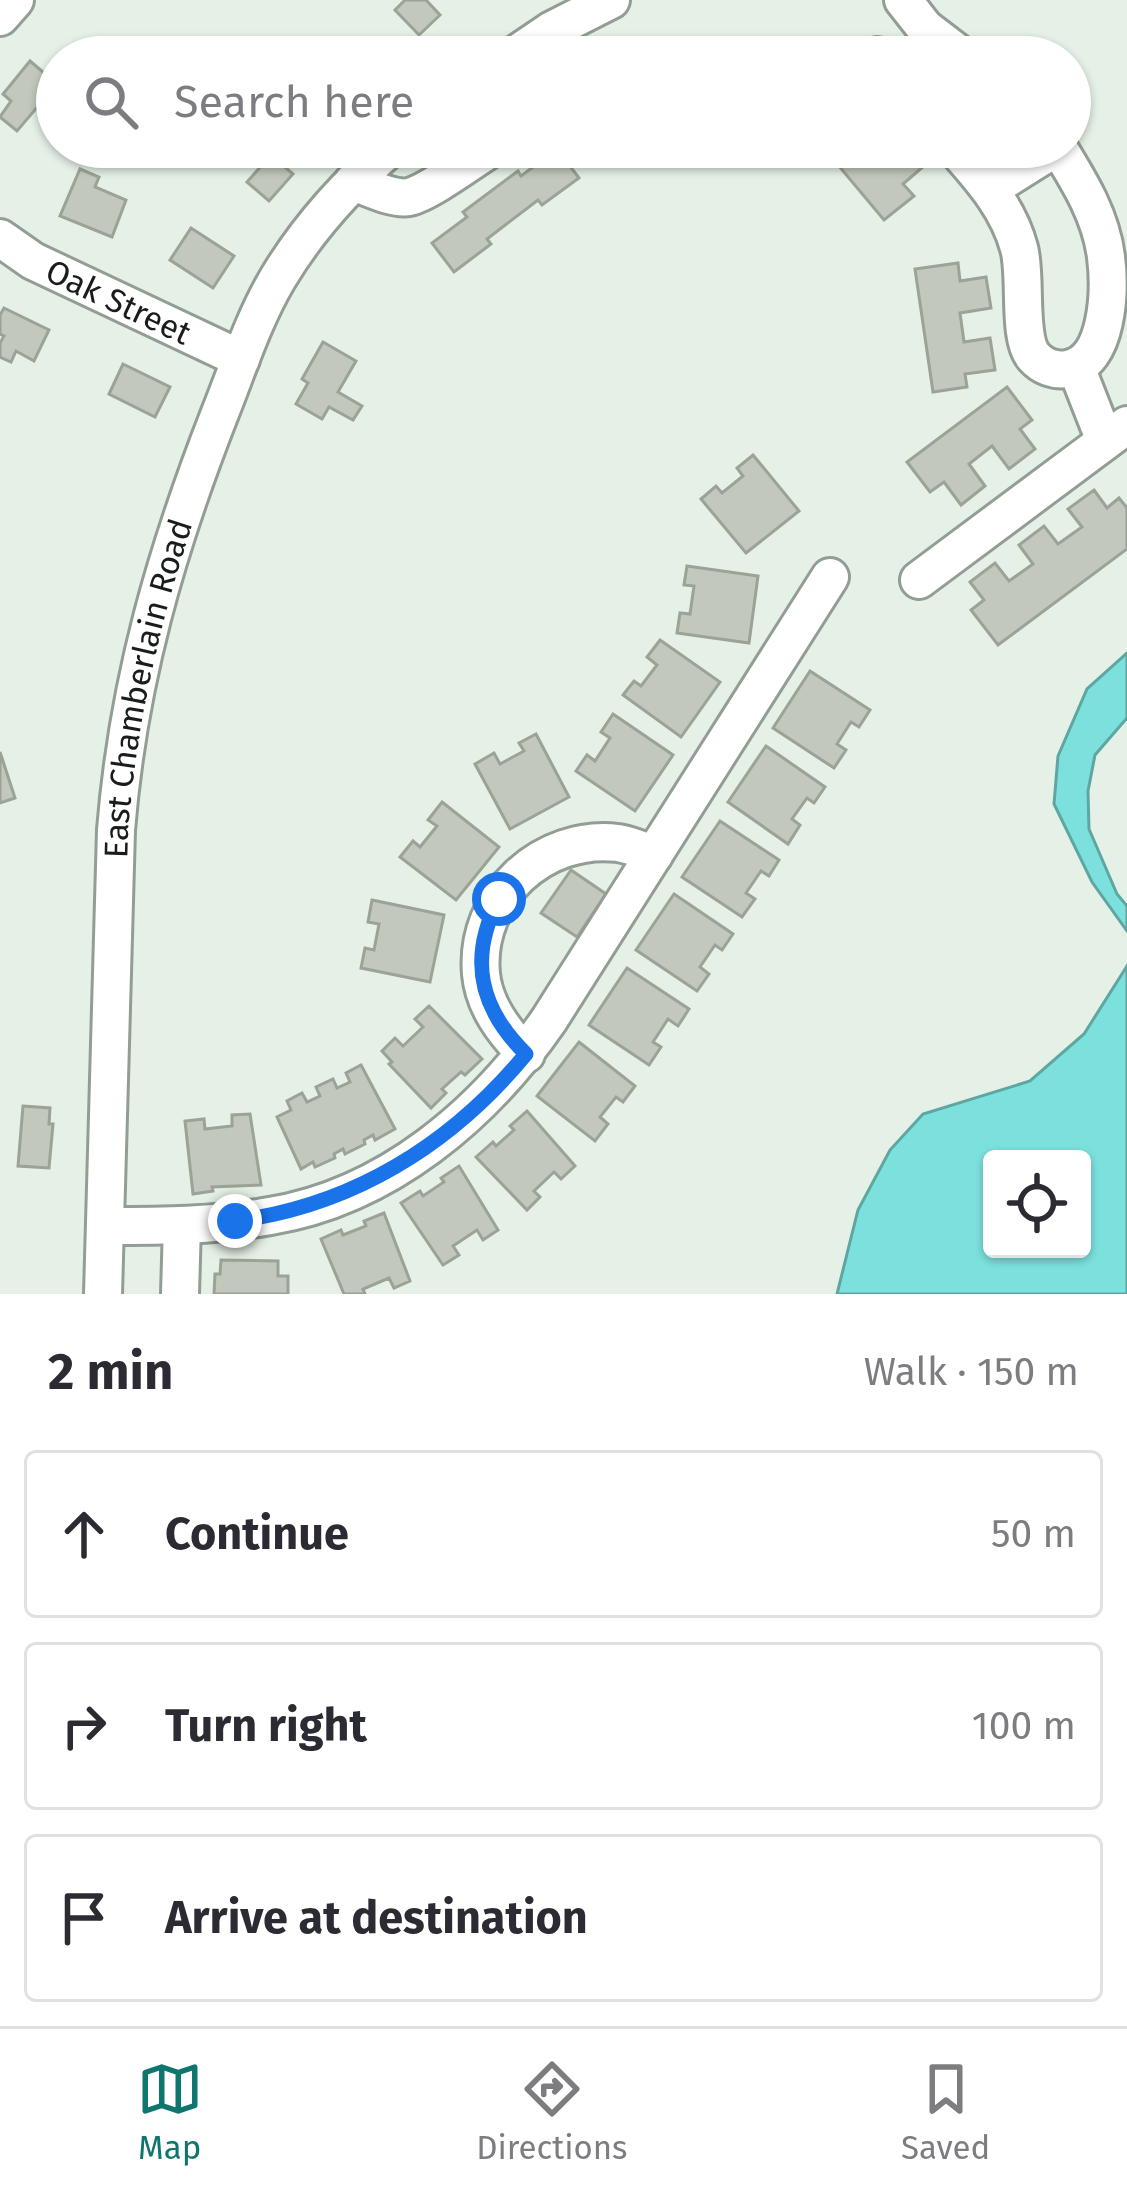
<!DOCTYPE html>
<html lang="en">
<head>
<meta charset="utf-8">
<style>
  :root { --surface:#fff; --page:#f7f7f7; --text:#2b2b33; --muted:#7c7c81; --line:#e1e1e2; --accent:#0f766e }
  body { margin:0; font-family:"Fira Sans",sans-serif; background:var(--page); color:var(--text) }
  .controls { position:absolute; right:36px; bottom:36px; display:grid; overflow:hidden; border-radius:12px; box-shadow:0 3px 9px #0004 }
  .controls button { width:108px; height:108px; display:grid; place-items:center; padding:0; border:0; border-bottom:3px solid var(--line); background:var(--surface); color:var(--text); font:60px sans-serif }
  .stop { position:absolute; width:36px; height:36px; margin:-27px; border:9px solid #1a73e8; border-radius:50%; background:#fff }
  .stop.end { background:#1a73e8; border-color:#fff; box-shadow:0 3px 12px #0008 }
  .list { margin:0; padding:0; list-style:none }
  h2 { display:flex; justify-content:space-between; align-items:center; height:156px; margin:0; padding:0 48px; font-size:51px }
  h2 small { font-size:39px; font-weight:400; color:var(--muted) }
  .list li { display:grid; grid-template-columns:78px 1fr auto; gap:36px; align-items:center; box-sizing:border-box; height:168px; margin:0 24px 24px; padding:0 24px; border:3px solid var(--line); border-radius:12px }
  .list b { display:block; font-size:45px; white-space:nowrap }
  .list em { font-size:39px; font-style:normal; color:var(--muted) }
  .icon { flex:none; width:66px; height:66px; fill:none; stroke:currentColor; stroke-width:2; stroke-linecap:round; stroke-linejoin:round }
  .map { position:relative; flex:none; width:1127px; height:1294px; overflow:hidden }
  .search { position:absolute; background:var(--surface); box-shadow:0 3px 9px #0004; left:36px; right:36px; top:36px; height:132px; display:flex; align-items:center; gap:30px; box-sizing:border-box; padding:0 42px; border-radius:66px; color:var(--muted); font-size:45px }
  .sheet { height:732px; background:var(--surface) }
  nav { display:flex; justify-content:space-around; align-items:center; box-sizing:border-box; height:168px; border-top:3px solid var(--line); background:var(--surface); font-size:33px; color:var(--muted) }
  nav a { display:grid; justify-items:center; gap:6px }
  nav .on { color:var(--accent) }
  .map>svg:first-child { display:block }
</style>
</head>
<body>
<div class="map">
<svg width="1127" height="1294" viewBox="0 0 1127 1294">
  <rect width="100%" height="100%" fill="#e5f1e6"/>
  <g fill="#7ce1dd" stroke="#5ea6a2" stroke-width="3" fill-rule="evenodd">
    <polygon points="1127,653 1127,718 1095,755 1088,791 1089,829 1117,894 1127,906 1127,931 1092,882 1054,804 1058,756 1087,689"/>
    <path d="M 1127,966 L 1127,1294 L 837,1294 L 858,1210 L 890,1150 L 923,1114 L 1030,1081 L 1084,1034 ZM 992,1159 L 1082,1159 L 1082,1249 L 992,1249 Z"/>
  </g>
  <g fill="#c2c8bb" stroke="#9ca295" stroke-width="3">
    <polygon points="405,0 426,0 440,15 419,35 395,10"/>
    <polygon points="30,61 57,84 17,131 0,117 11,101 3,94"/>
    <polygon points="823,147 875,147 884,158 897,147 910,147 925,165 903,184 914,196 884,220"/>
    <polygon points="557,149 579,178 542,205 538,200 487,239 491,244 454,272 432,243 467,217 463,212 518,171 521,176"/>
    <polygon points="271,155 293,174 269,201 247,182"/>
    <polygon points="80,169 99,177 95,187 126,200 112,237 60,216"/>
    <polygon points="191,228 234,256 213,288 170,260"/>
    <polygon points="958,263 960,281 986,277 991,308 960,313 964,342 990,338 995,370 965,374 967,387 933,392 915,269"/>
    <polygon points="4,308 49,330 34,361 16,351 11,362 0,357 0,343 4,336 0,334 0,315"/>
    <polygon points="323,342 356,361 338,392 362,406 353,420 329,407 322,419 296,404 308,383 302,379"/>
    <polygon points="123,364 170,387 155,417 109,394"/>
    <polygon points="1007,387 1032,420 1020,429 1035,449 1009,469 992,446 969,464 985,486 961,505 944,482 930,492 907,462"/>
    <polygon points="753,455 799,511 746,553 701,499 716,486 722,493 743,476 737,468"/>
    <polygon points="1094,490 1107,508 1119,498 1127,508 1127,549 998,645 971,610 984,600 970,582 995,563 1009,581 1033,564 1019,545 1044,526 1058,544 1082,527 1068,509"/>
    <polygon points="687,566 758,576 749,643 677,633 680,613 690,614 694,586 684,585"/>
    <polygon points="660,640 720,682 681,737 623,695 634,681 641,686 657,665 647,657"/>
    <polygon points="810,671 870,710 859,727 851,722 837,744 846,750 834,768 773,728"/>
    <polygon points="613,714 673,755 635,811 576,771 587,755 595,761 610,738 601,732"/>
    <polygon points="536,734 569,797 510,829 475,764 494,753 500,764 524,751 519,743"/>
    <polygon points="766,746 825,787 814,803 807,798 792,819 800,825 788,844 728,802"/>
    <polygon points="0,752 15,798 0,803"/>
    <polygon points="442,802 499,847 456,900 400,857 413,841 420,847 437,826 428,820"/>
    <polygon points="720,821 779,860 769,876 761,871 746,893 755,899 742,917 682,877"/>
    <polygon points="571,870 606,894 577,937 541,913"/>
    <polygon points="674,894 733,934 722,950 715,945 700,967 709,974 697,991 636,950"/>
    <polygon points="372,900 444,915 430,982 361,968 365,948 374,950 379,924 368,922"/>
    <polygon points="627,968 689,1009 678,1026 668,1019 653,1042 661,1047 649,1065 589,1025"/>
    <polygon points="429,1006 482,1059 465,1075 461,1072 442,1089 446,1093 431,1108 389,1064 392,1062 382,1051 395,1038 403,1046 423,1027 415,1019"/>
    <polygon points="579,1042 635,1086 623,1102 616,1097 600,1117 608,1124 595,1141 537,1096"/>
    <polygon points="361,1065 395,1129 375,1140 373,1135 364,1140 365,1144 345,1154 343,1149 334,1154 335,1158 315,1167 313,1162 301,1169 277,1117 291,1110 287,1101 302,1093 307,1102 320,1096 316,1087 333,1079 337,1088 350,1082 346,1073"/>
    <polygon points="23,1106 50,1108 49,1124 53,1124 49,1168 18,1166"/>
    <polygon points="527,1111 575,1166 561,1179 554,1172 534,1191 540,1197 527,1210 476,1157 493,1142 496,1146 514,1130 510,1126"/>
    <polygon points="250,1114 261,1185 212,1187 213,1191 193,1194 185,1121 204,1119 205,1129 232,1126 232,1115"/>
    <polygon points="459,1166 498,1230 483,1240 477,1230 453,1246 459,1255 443,1265 401,1203 420,1191 423,1196 444,1182 441,1178"/>
    <polygon points="384,1213 410,1281 394,1288 389,1278 363,1289 365,1294 344,1294 321,1239 341,1230 343,1235 366,1226 364,1221"/>
    <polygon points="221,1260 278,1261 278,1276 288,1276 288,1294 214,1294 215,1274 220,1274"/>
  </g>
  <g fill="none" stroke-linecap="round" stroke-linejoin="round">
    <g stroke="#929e93" stroke-width="42">
      <g id="minor">
        <polyline points="903,0 925,28 963,57"/>
        <polyline points="0,17 15,0"/>
        <polyline points="877,56 878,57"/>
        <polyline points="512,57 552,30 611,0"/>
        <path d="M 954,147 C 981,178 1008,207 1019,248 C 1027,276 1017,338 1034,357 C 1042,366 1054,371 1067,369 C 1109,363 1110,289 1106,257 C 1101,216 1079,181 1058,147"/>
        <path d="M 353,182 C 369,187 392,200 409,197 C 428,193 474,159 493,147"/>
        <polyline points="990,189 1057,147"/>
        <path id="s1" d="M 0,238 L 33,261 L 241,359"/>
        <polyline points="1076,367 1105,441"/>
        <polyline points="919,580 1127,425"/>
        <path d="M 526,1054 C 504,1032 484,1006 481,974 C 474,897 543,834 618,843 C 631,845 642,850 654,855"/>
        <path d="M 105,1226 C 160,1226 215,1226 270,1216 C 387,1197 484,1114 549,1020 L 830,577"/>
        <path id="s2" d="M 103,1294 L 116,830 C 128,681 166,551 220,413 C 238,368 253,320 278,278 C 308,228 347,185 391,147"/>
        <polyline points="180,1294 182,1225"/>
      </g>
    </g>
    <use href="#minor" stroke="#fff" stroke-width="36"/>
  </g>
  <g fill="none" stroke-linecap="round" stroke-linejoin="round">
    <path stroke="#1a73e8" stroke-width="15" d="M 235,1221 C 352,1206 451,1145 526,1054 C 479,1008 468,958 499,899"/>
  </g>
  <g text-anchor="middle" stroke-width="9" stroke-linejoin="round" paint-order="stroke">
    <g font-size="33" fill="#181d19" stroke="#e5f1e6">
      <text dy="12" stroke="none"><textPath href="#s1" startOffset="135">Oak Street</textPath></text>
      <text dy="12" stroke="none"><textPath href="#s2" startOffset="609">East Chamberlain Road</textPath></text>
    </g>
  </g>
</svg>
<div class="controls">
<button><svg class="icon" aria-label="locate" viewBox="0 0 24 24"><circle cx="12" cy="12" r="6"/><path d="M12 2v4M12 18v4M2 12h4M18 12h4"/></svg></button>
</div>
<div class="stop" style="left:499px;top:899px"></div>
<div class="stop end" style="left:235px;top:1221px"></div>
<div class="search"><svg class="icon" aria-label="search" viewBox="0 0 24 24"><circle cx="10" cy="10" r="6"/><path d="M15 15l6 6"/></svg>Search here</div>
</div>
<section class="sheet">
<h2>2 min<small>Walk · 150 m</small></h2>
<ul class="list">
<li><svg class="icon" aria-label="ahead" viewBox="0 0 24 24"><path d="M12 20V5M6 11l6-6 6 6"/></svg><div><b>Continue</b></div><em>50 m</em></li>
<li><svg class="icon" aria-label="right" viewBox="0 0 24 24"><path d="M7 20v-9h11M14 6l5 5-5 5"/></svg><div><b>Turn right</b></div><em>100 m</em></li>
<li><svg class="icon" aria-label="arrive" viewBox="0 0 24 24"><path d="M6 21V4h12l-3 4 3 4H6"/></svg><div><b>Arrive at destination</b></div></li>
</ul>
</section>
<nav>
<a class="on"><svg class="icon" aria-label="map" viewBox="0 0 24 24"><path d="M3 6l6-2 6 2 6-2v14l-6 2-6-2-6 2zM9 4v14M15 6v14"/></svg>Map</a>
<a><svg class="icon" aria-label="directions" viewBox="0 0 24 24"><path d="M12 3l9 9-9 9-9-9zM9 14v-3h6M13 9l2 2-2 2"/></svg>Directions</a>
<a><svg class="icon" aria-label="saved" viewBox="0 0 24 24"><path d="M7 4h10v16l-5-4-5 4z"/></svg>Saved</a>
</nav>
</body>
</html>
